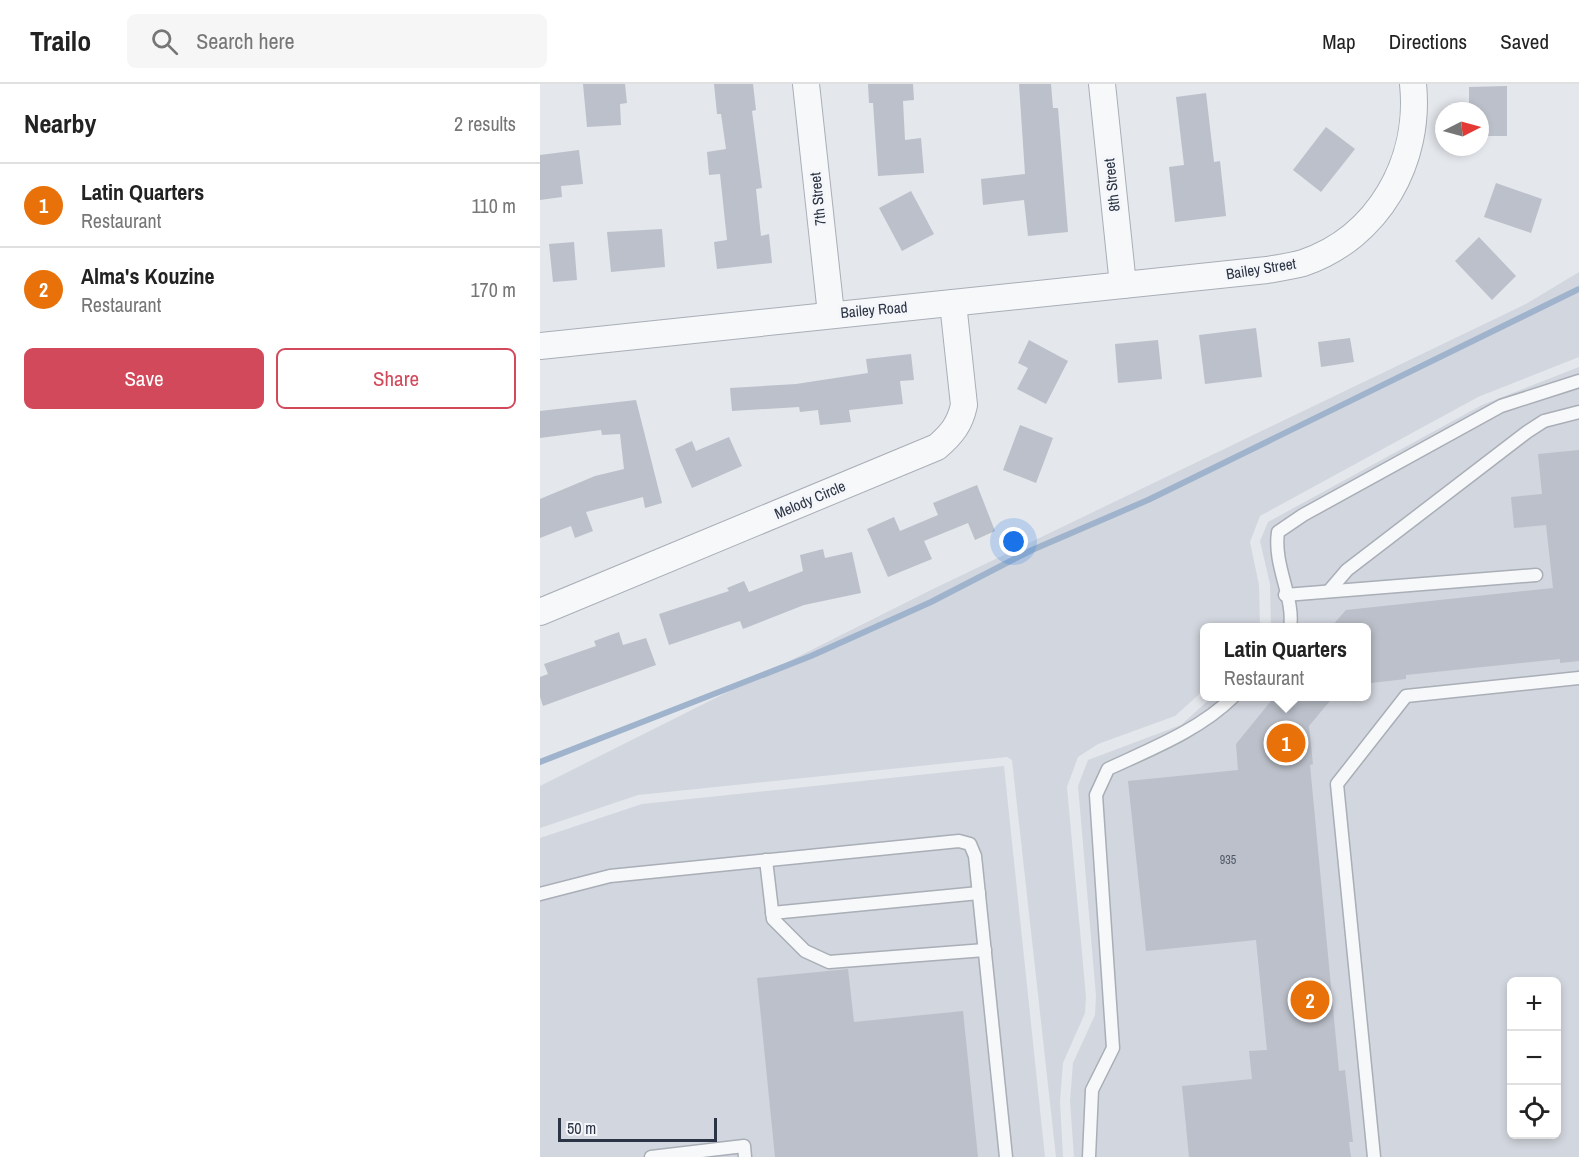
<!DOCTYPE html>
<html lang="en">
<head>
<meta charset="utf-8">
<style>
  :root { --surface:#fff; --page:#f6f6f6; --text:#222; --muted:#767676; --line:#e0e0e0; --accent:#d1495b }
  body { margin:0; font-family:"Archivo Narrow",sans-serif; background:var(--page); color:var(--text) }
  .controls { position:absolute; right:18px; bottom:18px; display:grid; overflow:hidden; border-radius:9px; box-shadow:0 3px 9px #0003 }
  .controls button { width:54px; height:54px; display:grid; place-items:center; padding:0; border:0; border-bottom:2px solid var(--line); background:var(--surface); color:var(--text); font:30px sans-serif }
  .compass { position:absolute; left:895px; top:18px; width:54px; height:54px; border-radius:50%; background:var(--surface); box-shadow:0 3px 9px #0003; rotate:84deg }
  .scale { position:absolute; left:18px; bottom:15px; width:159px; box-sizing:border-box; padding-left:6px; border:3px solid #2b3445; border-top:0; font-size:16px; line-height:21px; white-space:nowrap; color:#2b3445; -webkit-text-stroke:4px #f4f6f9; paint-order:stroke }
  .you { position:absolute; left:474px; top:458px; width:21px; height:21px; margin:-15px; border:4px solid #fff; border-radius:50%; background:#1a73e8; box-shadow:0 0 0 9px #1a73e833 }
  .badge { display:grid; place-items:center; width:39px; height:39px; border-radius:50%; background:var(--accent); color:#fff; font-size:20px; font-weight:700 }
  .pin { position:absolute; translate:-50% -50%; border:3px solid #fff; box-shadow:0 2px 6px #0006 }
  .popup { position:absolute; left:660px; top:539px; width:171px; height:78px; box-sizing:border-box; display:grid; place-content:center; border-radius:9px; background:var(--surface); filter:drop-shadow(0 2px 4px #0005); font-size:20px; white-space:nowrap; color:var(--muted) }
  .popup b { font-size:22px; color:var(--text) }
  .popup::after { content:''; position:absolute; left:50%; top:100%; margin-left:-12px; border:12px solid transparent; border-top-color:var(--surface) }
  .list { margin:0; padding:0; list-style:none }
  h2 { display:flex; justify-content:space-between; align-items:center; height:78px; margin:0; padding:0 24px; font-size:26px }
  h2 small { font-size:20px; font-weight:400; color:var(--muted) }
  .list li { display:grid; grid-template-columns:39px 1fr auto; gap:18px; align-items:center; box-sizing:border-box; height:84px; padding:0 24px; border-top:2px solid var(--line) }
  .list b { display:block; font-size:22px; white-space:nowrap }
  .list p { margin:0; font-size:20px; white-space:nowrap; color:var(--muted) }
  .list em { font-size:20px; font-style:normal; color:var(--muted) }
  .actions { display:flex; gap:12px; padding:18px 24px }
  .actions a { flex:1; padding:14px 0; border:2px solid var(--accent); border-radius:9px; text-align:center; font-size:21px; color:var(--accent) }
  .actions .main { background:var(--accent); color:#fff }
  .icon { flex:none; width:33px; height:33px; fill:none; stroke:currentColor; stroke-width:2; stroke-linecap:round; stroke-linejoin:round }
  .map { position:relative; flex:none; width:1039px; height:1073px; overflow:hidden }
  header { display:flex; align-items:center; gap:36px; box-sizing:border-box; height:84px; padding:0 30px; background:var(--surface); border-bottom:2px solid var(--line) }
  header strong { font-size:28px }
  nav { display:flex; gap:33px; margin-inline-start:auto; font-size:21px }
  .search { width:420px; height:54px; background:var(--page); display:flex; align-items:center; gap:15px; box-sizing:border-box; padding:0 21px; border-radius:9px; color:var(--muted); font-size:22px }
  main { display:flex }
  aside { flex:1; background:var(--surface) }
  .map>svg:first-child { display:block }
</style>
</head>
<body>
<header>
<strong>Trailo</strong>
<div class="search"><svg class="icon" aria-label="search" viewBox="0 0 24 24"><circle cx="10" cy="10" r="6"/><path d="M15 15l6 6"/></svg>Search here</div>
<nav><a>Map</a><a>Directions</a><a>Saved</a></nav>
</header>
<main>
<aside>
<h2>Nearby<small>2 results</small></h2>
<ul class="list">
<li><span class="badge" style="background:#e8710a">1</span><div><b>Latin Quarters</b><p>Restaurant</p></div><em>110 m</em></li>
<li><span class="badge" style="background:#e8710a">2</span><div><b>Alma's Kouzine</b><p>Restaurant</p></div><em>170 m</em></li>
</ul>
<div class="actions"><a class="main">Save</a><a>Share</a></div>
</aside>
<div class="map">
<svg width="1039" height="1073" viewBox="0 0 1039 1073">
  <rect width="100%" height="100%" fill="#e4e7ec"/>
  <g fill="#d2d6de" fill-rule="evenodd">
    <polygon points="1039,188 1039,273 938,313 720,432 710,458 719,501 720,543 665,544 665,605 635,632 558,660 538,673 527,703 546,913 545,929 523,979 520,1017 523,1073 516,1073 472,676 467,673 98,711 0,744 0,702 391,506 986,220"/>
    <path d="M 1039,283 L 1039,1073 L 534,1073 L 530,1017 L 533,979 L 555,931 L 556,912 L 538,702 L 548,676 L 641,641 L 672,613 L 827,612 L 827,544 L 731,543 L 730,500 L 720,457 L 728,438 L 942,321 ZM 972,898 L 1017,898 L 1017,1050 L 972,1050 Z"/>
    <polygon points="464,682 505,1073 0,1073 0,754 102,720"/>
  </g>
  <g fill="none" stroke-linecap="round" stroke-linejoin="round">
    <polyline stroke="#9fb4cc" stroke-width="6" points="0,678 271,572 391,518 492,466 608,416 1039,205"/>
  </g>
  <g fill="#bbc0ca">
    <polygon points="43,0 85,0 87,19 80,20 81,41 47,43"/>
    <polygon points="174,0 213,0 216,26 212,27 222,104 216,105 221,152 229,150 232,179 177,185 174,158 187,156 180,90 169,91 167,68 186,65 181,30 177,30"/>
    <polygon points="328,0 373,0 374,16 363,17 365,56 381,54 384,89 338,92 333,19 329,19"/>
    <polygon points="479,0 511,0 513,24 518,24 528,148 488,152 484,116 443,121 441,95 485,90"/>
    <polygon points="967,2 967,52 940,52 940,27 929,27 929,3"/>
    <polygon points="666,9 674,78 680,77 686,132 635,138 629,83 644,81 636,13"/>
    <polygon points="786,43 815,65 781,108 753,86"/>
    <polygon points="39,66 43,100 21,102 22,113 0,116 0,71"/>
    <polygon points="956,99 1002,115 991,149 944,133"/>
    <polygon points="371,107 394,150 362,167 339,124"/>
    <polygon points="122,145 125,183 71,188 67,148"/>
    <polygon points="939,153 976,192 952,216 915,177"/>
    <polygon points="34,158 37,196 13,198 9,160"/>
    <polygon points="716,244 722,293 665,300 659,251"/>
    <polygon points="810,254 814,278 781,283 778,258"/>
    <polygon points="489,256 528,277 506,320 477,305 488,284 478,279"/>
    <polygon points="618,256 622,295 578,299 575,260"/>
    <polygon points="371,270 374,296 360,297 363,320 309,326 311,338 280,341 278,326 260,328 259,323 192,327 190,304 256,300 328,289 326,275"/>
    <polygon points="96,316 122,419 105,424 103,413 46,428 53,447 35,454 31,442 0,454 0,415 55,392 84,385 80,350 62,351 61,346 0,354 0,327"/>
    <polygon points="480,341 513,354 496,399 463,386"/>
    <polygon points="189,353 202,382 152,404 135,365 152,357 156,367"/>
    <polygon points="1039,366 1039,577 1020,579 1020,575 866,591 866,595 831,599 827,543 791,543 806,526 1013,504 1006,441 974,444 971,413 1002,410 998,370"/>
    <polygon points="437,401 455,447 435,456 428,439 384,457 392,475 348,493 327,445 354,433 360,447 398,431 393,419"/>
    <polygon points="283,465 285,474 312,468 321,509 264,521 203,545 200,537 129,561 119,530 189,507 187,504 204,497 209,508 263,487 260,471"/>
    <polygon points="79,548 83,561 106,554 116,581 3,622 0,613 0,593 8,590 4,580 56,562 54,557"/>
    <polygon points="735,612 794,612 769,642 773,680 770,681 799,987 805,986 813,1058 809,1058 811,1073 649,1073 642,1002 712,995 709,967 727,966 716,856 606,867 588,697 698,686 696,660"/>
    <polygon points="308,885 314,938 423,927 438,1073 235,1073 217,894"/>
  </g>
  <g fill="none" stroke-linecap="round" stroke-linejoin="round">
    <g stroke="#a9aeb7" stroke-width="15">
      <g id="lane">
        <polyline points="789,507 807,486 987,348 1004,337 1039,328"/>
        <polyline points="745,511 996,491"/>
        <path d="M 750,544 C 755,514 733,482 738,448 L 763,431 L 961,322 L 1039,297"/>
        <polyline points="226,776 233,835 265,867 289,878 445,866"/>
        <polyline points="0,810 70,792 419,757 430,760 435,772 466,1073"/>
        <polyline points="232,829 439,809"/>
        <polyline points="111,1073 204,1062 205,1073"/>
        <path d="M 549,1073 L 552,1006 L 573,964 L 556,711 L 568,685 C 611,665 660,646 694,612"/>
        <polyline points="834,1073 797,700 866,612 1039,594"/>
      </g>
    </g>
    <g stroke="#a9aeb7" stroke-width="28">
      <g id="street">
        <polyline points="266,0 291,230"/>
        <polyline points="562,0 583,201"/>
        <path d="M 0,262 L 727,186 C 739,184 752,182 763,179 C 839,153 881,77 873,0"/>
        <path d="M 0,528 L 397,363 C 412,350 420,340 424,321 L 413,219"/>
      </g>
    </g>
    <use href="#lane" stroke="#f7f8fa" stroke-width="12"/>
    <use href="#street" stroke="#f7f8fa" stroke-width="26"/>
  </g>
  <g text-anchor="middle" stroke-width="6" stroke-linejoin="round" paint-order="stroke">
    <g font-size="12" fill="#4f5766">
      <text x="688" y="780">935</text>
    </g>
    <g font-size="15" fill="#2b3445" stroke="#f4f6f9">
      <text transform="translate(572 101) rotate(-96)" y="5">8th Street</text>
      <text transform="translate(278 115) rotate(-96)" y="5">7th Street</text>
      <text transform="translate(721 185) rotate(-9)" y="5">Bailey Street</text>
      <text transform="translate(334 226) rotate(-5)" y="5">Bailey Road</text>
      <text transform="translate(270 416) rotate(-23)" y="5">Melody Circle</text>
    </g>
  </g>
</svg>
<div class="controls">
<button>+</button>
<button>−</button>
<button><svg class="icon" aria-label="locate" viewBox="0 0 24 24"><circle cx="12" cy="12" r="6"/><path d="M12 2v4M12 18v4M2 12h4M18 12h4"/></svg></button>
</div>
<svg class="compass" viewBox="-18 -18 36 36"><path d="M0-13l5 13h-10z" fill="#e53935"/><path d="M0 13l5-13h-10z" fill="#767676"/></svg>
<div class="scale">50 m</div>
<div class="you"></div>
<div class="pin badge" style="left:746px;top:659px;background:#e8710a">1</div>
<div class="popup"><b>Latin Quarters</b>Restaurant</div>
<div class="pin badge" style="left:770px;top:916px;background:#e8710a">2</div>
</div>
</main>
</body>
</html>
